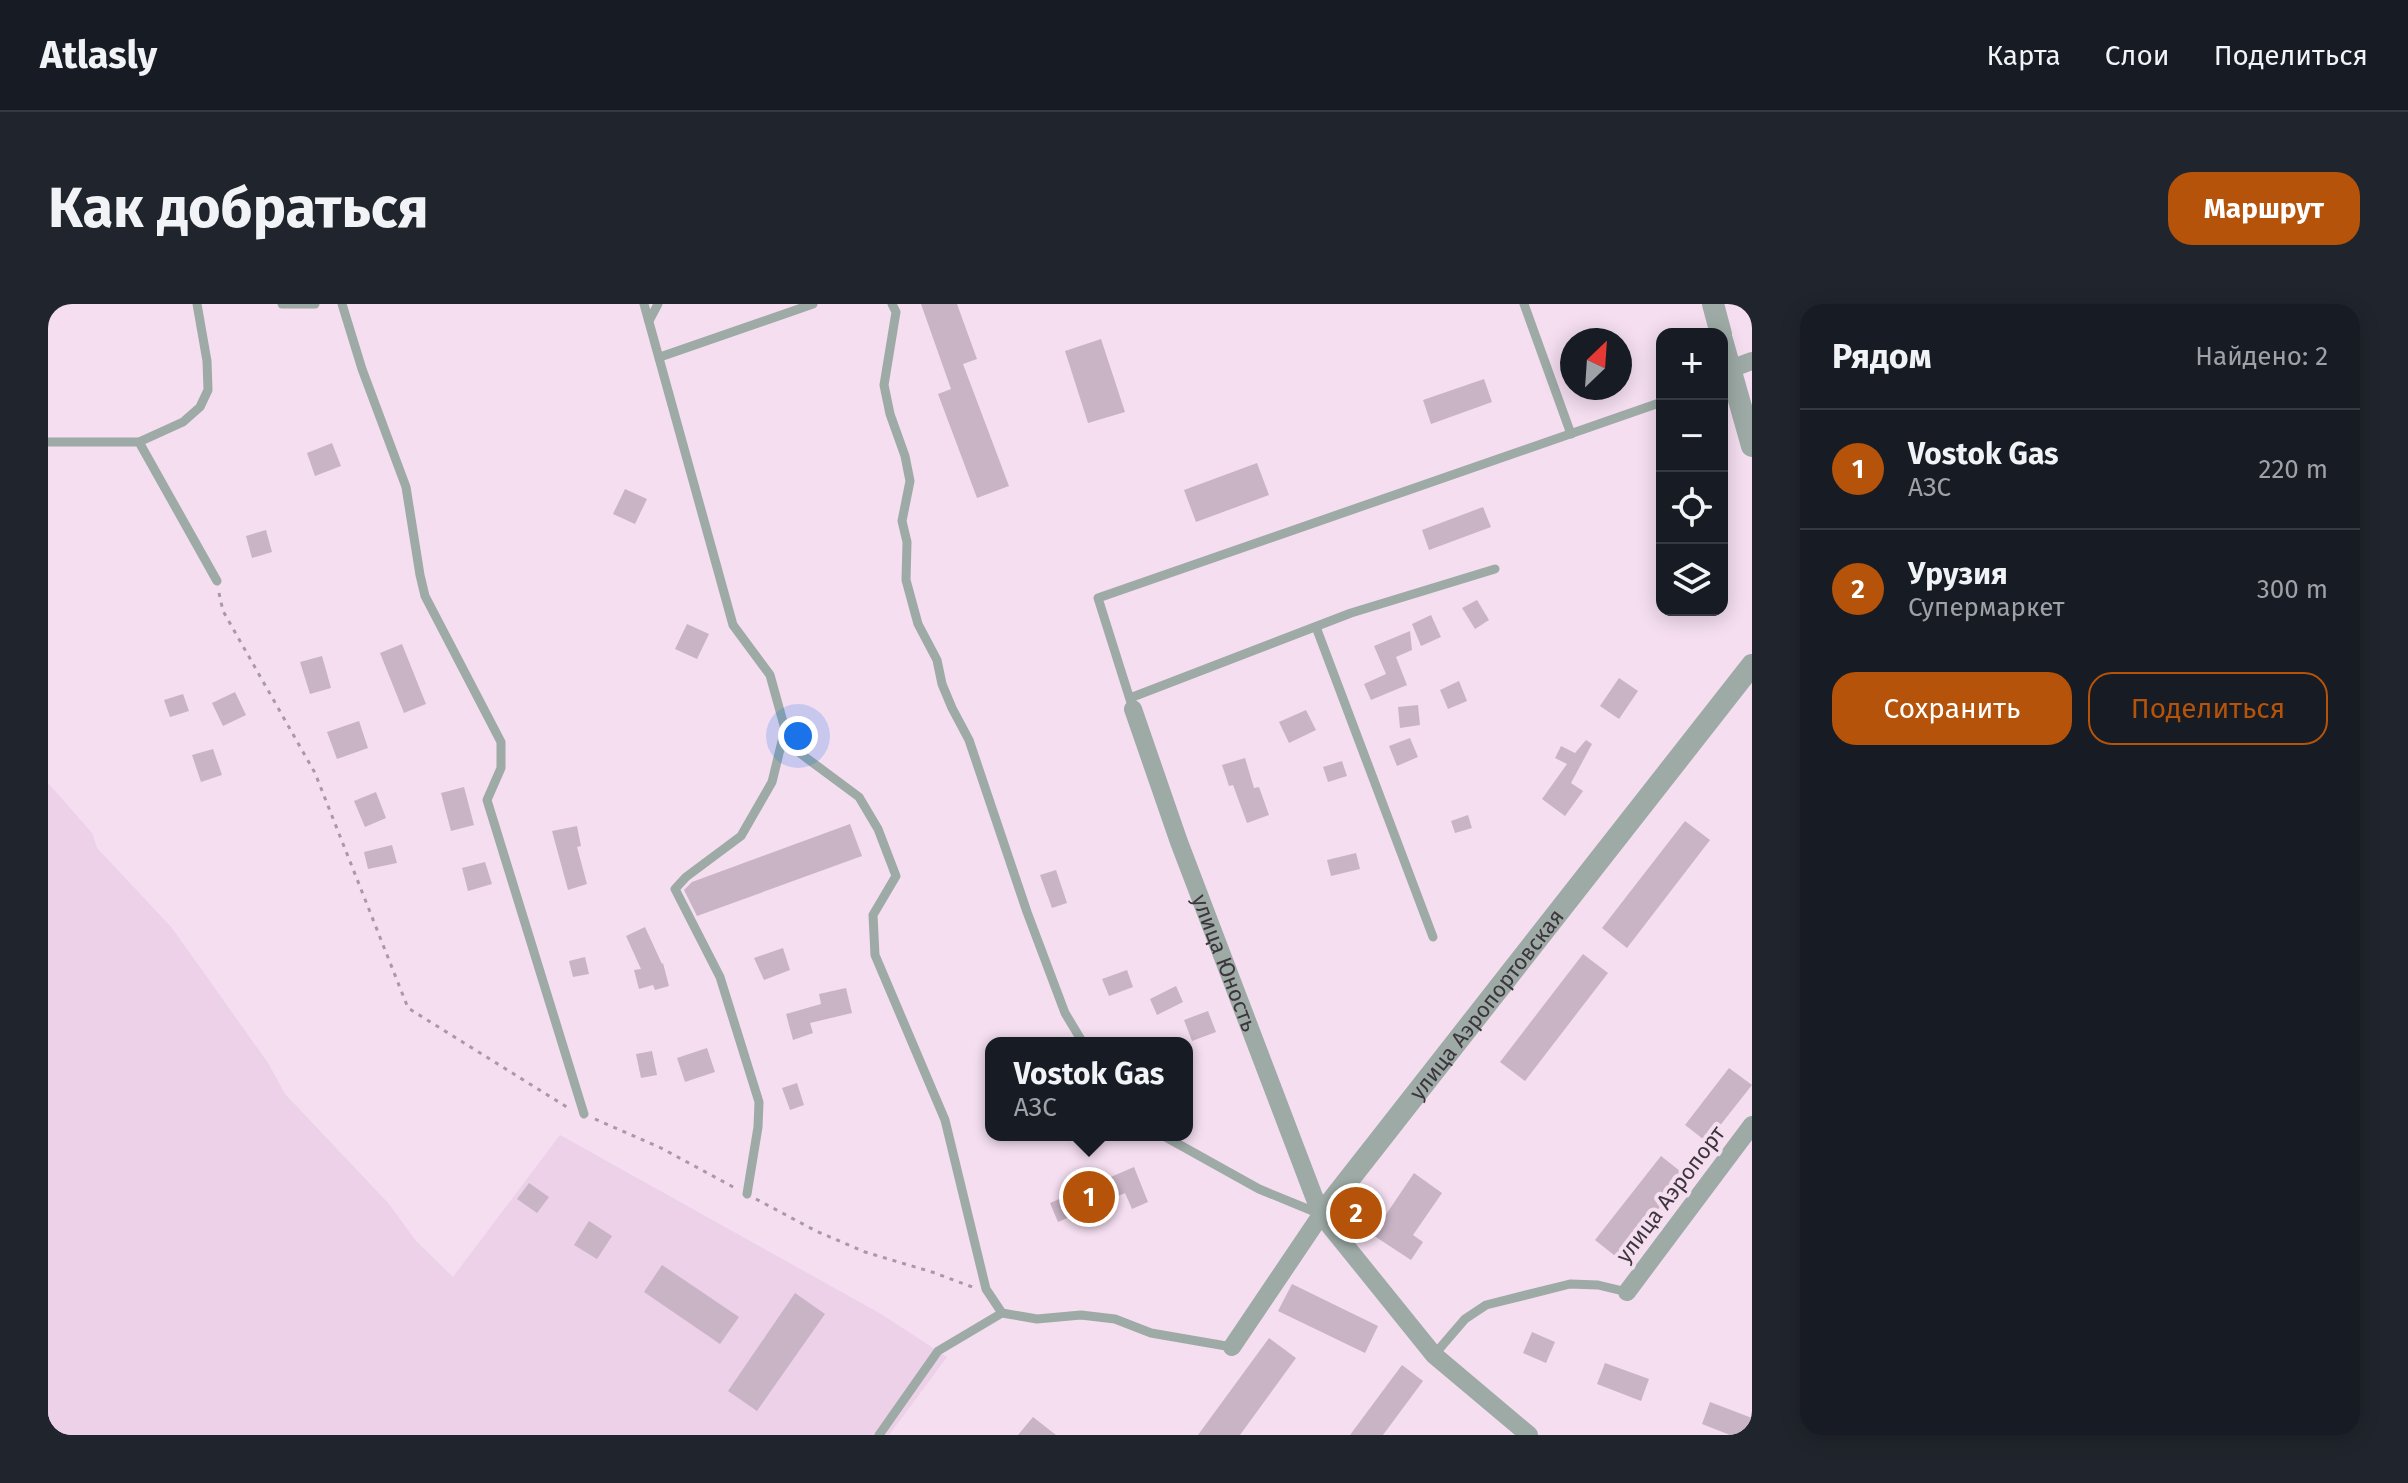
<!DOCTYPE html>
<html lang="ru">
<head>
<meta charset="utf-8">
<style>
  :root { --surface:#171b24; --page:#20242c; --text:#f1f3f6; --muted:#9ea1a6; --line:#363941; --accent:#b45309 }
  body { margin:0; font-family:"Fira Sans",sans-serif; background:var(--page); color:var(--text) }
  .controls { position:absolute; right:24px; top:24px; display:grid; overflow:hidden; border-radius:16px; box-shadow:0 4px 20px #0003 }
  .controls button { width:72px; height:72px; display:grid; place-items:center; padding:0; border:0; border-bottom:2px solid var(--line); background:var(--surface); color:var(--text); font:40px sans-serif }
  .compass { position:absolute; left:1512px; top:24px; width:72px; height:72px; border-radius:50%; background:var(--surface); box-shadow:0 4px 20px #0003; rotate:25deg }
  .you { position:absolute; left:750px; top:432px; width:28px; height:28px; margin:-20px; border:6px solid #fff; border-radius:50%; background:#1a73e8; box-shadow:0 0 0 12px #1a73e833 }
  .badge { display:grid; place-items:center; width:52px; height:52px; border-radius:50%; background:var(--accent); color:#fff; font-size:26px; font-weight:700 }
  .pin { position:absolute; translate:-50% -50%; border:4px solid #fff; box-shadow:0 2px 8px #0006 }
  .popup { position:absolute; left:937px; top:733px; width:208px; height:104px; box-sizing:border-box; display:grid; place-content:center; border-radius:16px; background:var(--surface); filter:drop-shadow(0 2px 6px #0005); font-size:26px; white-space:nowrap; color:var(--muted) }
  .popup b { font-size:30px; color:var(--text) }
  .popup::after { content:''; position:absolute; left:50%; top:100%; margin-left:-16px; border:16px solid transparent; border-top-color:var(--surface) }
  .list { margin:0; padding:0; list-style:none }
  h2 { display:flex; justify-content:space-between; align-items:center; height:104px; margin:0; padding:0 32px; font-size:34px }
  h2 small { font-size:26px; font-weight:400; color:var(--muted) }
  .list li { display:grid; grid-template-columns:52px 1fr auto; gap:24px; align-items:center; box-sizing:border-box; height:120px; padding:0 32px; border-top:2px solid var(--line) }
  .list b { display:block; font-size:30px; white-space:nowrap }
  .list p { margin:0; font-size:26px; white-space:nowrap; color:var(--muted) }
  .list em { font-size:26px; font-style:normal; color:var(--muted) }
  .actions { display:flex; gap:16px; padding:24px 32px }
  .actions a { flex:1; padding:18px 0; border:2px solid var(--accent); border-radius:24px; text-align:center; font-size:28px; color:var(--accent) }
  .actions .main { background:var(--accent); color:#fff }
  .icon { flex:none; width:44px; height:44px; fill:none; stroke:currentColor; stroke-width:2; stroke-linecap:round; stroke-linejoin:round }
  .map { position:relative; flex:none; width:1704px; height:1131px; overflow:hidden; border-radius:24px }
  header { display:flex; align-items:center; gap:48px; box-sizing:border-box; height:112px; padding:0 40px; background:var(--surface); border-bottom:2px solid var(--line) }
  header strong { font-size:38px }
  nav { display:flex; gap:44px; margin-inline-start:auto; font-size:28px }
  .intro { display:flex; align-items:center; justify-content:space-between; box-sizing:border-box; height:192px; padding:0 48px }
  h1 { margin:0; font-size:56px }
  .button { padding:20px 36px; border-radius:24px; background:var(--accent); color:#fff; font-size:28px; font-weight:700 }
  main { display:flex; gap:48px; padding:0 48px }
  aside { flex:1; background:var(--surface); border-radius:24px; box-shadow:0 4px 20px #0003 }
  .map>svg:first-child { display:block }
</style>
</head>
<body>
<header>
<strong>Atlasly</strong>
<nav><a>Карта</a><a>Слои</a><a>Поделиться</a></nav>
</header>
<div class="intro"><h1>Как добраться</h1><a class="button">Маршрут</a></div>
<main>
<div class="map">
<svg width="1704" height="1131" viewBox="0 0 1704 1131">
  <rect width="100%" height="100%" fill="#f4def0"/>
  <polygon fill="#ecd1e8" points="0,479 44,529 49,544 124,624 220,759 237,790 341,900 368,937 405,973 512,831 833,1010 899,1053 841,1131 0,1131"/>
  <g fill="#c9b4c6">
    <polygon points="873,0 909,0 929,55 915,60 961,182 929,194 890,90 903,85"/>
    <polygon points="1053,35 1077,108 1040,119 1017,47"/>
    <polygon points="1436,75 1444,98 1383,120 1375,96"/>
    <polygon points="284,139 293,162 267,172 259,149"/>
    <polygon points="1209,159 1221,191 1148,218 1136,186"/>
    <polygon points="577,185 599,195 587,220 565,210"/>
    <polygon points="1435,203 1443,223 1381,246 1374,226"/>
    <polygon points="218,226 224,248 204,254 198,232"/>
    <polygon points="1429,296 1441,316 1427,325 1414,304"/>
    <polygon points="1383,311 1393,333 1373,342 1364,320"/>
    <polygon points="639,320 661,330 649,355 627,345"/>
    <polygon points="1362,327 1364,346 1348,353 1359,381 1323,396 1316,380 1338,370 1326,342"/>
    <polygon points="354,340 378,400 356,409 332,349"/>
    <polygon points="274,352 283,384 262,390 252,358"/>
    <polygon points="1571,374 1590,387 1571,415 1552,402"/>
    <polygon points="1411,377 1419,397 1400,405 1392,386"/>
    <polygon points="187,388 198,411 175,422 164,399"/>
    <polygon points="135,390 141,407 122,413 116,396"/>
    <polygon points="1370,401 1372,421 1352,424 1350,403"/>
    <polygon points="1258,406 1268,426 1241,439 1231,418"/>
    <polygon points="311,417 320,444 289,455 279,428"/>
    <polygon points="1362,434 1370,453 1349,462 1341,442"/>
    <polygon points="1538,436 1544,440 1523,479 1535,487 1517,512 1494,495 1519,460 1507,454 1513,442 1527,449"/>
    <polygon points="165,445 174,471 153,478 144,451"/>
    <polygon points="1197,454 1206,484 1211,483 1221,511 1199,519 1185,481 1181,482 1174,461"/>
    <polygon points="1294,457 1299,472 1280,478 1275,463"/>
    <polygon points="416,483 426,521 403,527 393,489"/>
    <polygon points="328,488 338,514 317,523 306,497"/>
    <polygon points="1420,511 1424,524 1407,529 1403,517"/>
    <polygon points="1637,517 1662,536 1579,644 1554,624"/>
    <polygon points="802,520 814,552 649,612 636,586 644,578"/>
    <polygon points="529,522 533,542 529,543 539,580 520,586 504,527"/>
    <polygon points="344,541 349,559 320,565 316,548"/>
    <polygon points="1308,549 1312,565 1283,572 1279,556"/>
    <polygon points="437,558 444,580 420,587 414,564"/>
    <polygon points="1008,566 1019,599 1004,604 992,571"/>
    <polygon points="597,623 614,660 615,659 621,682 607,686 605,681 591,685 586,666 593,665 578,632"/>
    <polygon points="735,644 742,666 716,676 706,654"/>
    <polygon points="1535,650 1560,669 1477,777 1452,758"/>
    <polygon points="537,653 541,670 525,673 521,657"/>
    <polygon points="1079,666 1085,683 1061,692 1054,675"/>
    <polygon points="1128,682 1135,698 1109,711 1102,695"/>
    <polygon points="798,684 804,709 762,719 765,729 745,736 738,710 773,700 771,690"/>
    <polygon points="1160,707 1168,728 1144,737 1136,716"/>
    <polygon points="659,744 667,768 637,778 629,754"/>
    <polygon points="604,747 609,771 593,774 588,750"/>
    <polygon points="1681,764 1704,781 1659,838 1637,821"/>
    <polygon points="749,779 756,801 742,806 734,784"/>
    <polygon points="1613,852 1637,871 1571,955 1547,936"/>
    <polygon points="1086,863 1100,898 1084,905 1077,889 1010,918 1002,899"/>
    <polygon points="1366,869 1394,889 1365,931 1375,938 1363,956 1311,922 1324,904 1337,912"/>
    <polygon points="481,879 501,893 489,909 469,895"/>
    <polygon points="541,917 564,932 549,955 526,941"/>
    <polygon points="614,961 691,1013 672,1040 596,988"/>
    <polygon points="1244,980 1330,1022 1317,1049 1230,1007"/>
    <polygon points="747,989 777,1010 709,1107 680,1087"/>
    <polygon points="1484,1028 1507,1038 1498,1059 1475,1049"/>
    <polygon points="1221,1034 1248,1054 1192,1131 1150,1131"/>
    <polygon points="1557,1059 1601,1075 1593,1097 1549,1080"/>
    <polygon points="1354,1061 1375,1077 1335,1131 1302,1131"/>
    <polygon points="1662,1098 1704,1114 1700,1131 1682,1131 1654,1120"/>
    <polygon points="985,1113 1008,1131 970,1131"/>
  </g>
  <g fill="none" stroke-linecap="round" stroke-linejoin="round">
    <g stroke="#a999a6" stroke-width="3" stroke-dasharray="4 6" stroke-linecap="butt">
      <polyline points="171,289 175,307 267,469 360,704 522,805"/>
      <polyline points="547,815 613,844 687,884"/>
      <polyline points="708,895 768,927 817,948 884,968 927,984"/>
    </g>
    <g stroke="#9daaa6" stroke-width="9">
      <polyline points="234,0 267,0"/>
      <polyline points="294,0 314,65 358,183 372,271 377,292 453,438 453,464 439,496 536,810"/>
      <polyline points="596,0 685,321 722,371 737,425 753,450 811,493 830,525 848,572 825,611 827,651 897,816 938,985 954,1009"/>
      <polyline points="844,0 848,8 836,81 842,110 857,152 862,177 854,217 859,238 858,276 870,320 889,356 894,380 904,404 921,436 979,608 1017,709 1035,739"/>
      <polyline points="1476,0 1523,130"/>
      <polyline points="601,17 610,0"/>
      <polyline points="612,53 765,0"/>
      <polyline points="0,138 91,138 169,277"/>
      <polyline points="91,138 135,118 152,103 160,86 159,57 149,0"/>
      <polyline points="1268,323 1385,633"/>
      <polyline points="1082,394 1303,309 1447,265"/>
      <polyline points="1085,405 1050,294 1614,98"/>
      <polyline points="1114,831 1211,885 1272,910"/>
      <polyline points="699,890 710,823 711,798 672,673 627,585 638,573 693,532 724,478 737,425"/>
      <polyline points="1386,1051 1417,1015 1438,1001 1522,980 1550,981 1579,988"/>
      <polyline points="831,1131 890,1047 954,1009 989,1015 1033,1011 1067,1015 1103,1029 1184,1043"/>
    </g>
    <g stroke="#9daaa6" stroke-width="18">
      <polyline points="1682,65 1704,57"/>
      <path id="s1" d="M 1085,405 L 1131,538 L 1273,911 L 1386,1051 L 1481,1131"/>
      <polyline points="1579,988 1704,821"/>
      <polyline points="1184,1043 1273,911"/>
    </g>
    <g stroke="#9daaa6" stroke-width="22">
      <polyline points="1665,0 1673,30"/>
      <polyline points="1674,36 1704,142"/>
      <path id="s2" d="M 1273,911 L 1704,361"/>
    </g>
  </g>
  <g text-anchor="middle" stroke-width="8" stroke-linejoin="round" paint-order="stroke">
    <g font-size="22" fill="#3d353c" stroke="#f4def0">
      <text dy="8" stroke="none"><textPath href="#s1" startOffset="270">улица Юность</textPath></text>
      <text dy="8" stroke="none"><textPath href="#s2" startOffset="268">улица Аэропортовская</textPath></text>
      <text transform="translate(1622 890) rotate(-53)" y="8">улица Аэропорт</text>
    </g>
  </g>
</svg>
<div class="controls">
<button>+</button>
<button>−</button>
<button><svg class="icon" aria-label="locate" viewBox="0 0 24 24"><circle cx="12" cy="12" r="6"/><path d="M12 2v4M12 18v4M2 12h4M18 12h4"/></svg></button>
<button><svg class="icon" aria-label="layers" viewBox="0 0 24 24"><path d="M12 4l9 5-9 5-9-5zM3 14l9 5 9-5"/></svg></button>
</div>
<svg class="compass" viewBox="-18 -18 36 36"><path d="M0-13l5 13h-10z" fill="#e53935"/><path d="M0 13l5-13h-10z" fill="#9ea1a6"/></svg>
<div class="you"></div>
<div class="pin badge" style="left:1041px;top:893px">1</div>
<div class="popup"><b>Vostok Gas</b>АЗС</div>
<div class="pin badge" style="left:1308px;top:909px">2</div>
</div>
<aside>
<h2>Рядом<small>Найдено: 2</small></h2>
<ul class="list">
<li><span class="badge">1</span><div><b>Vostok Gas</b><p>АЗС</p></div><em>220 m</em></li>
<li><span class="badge">2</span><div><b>Урузия</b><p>Супермаркет</p></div><em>300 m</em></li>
</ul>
<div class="actions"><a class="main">Сохранить</a><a>Поделиться</a></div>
</aside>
</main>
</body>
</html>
